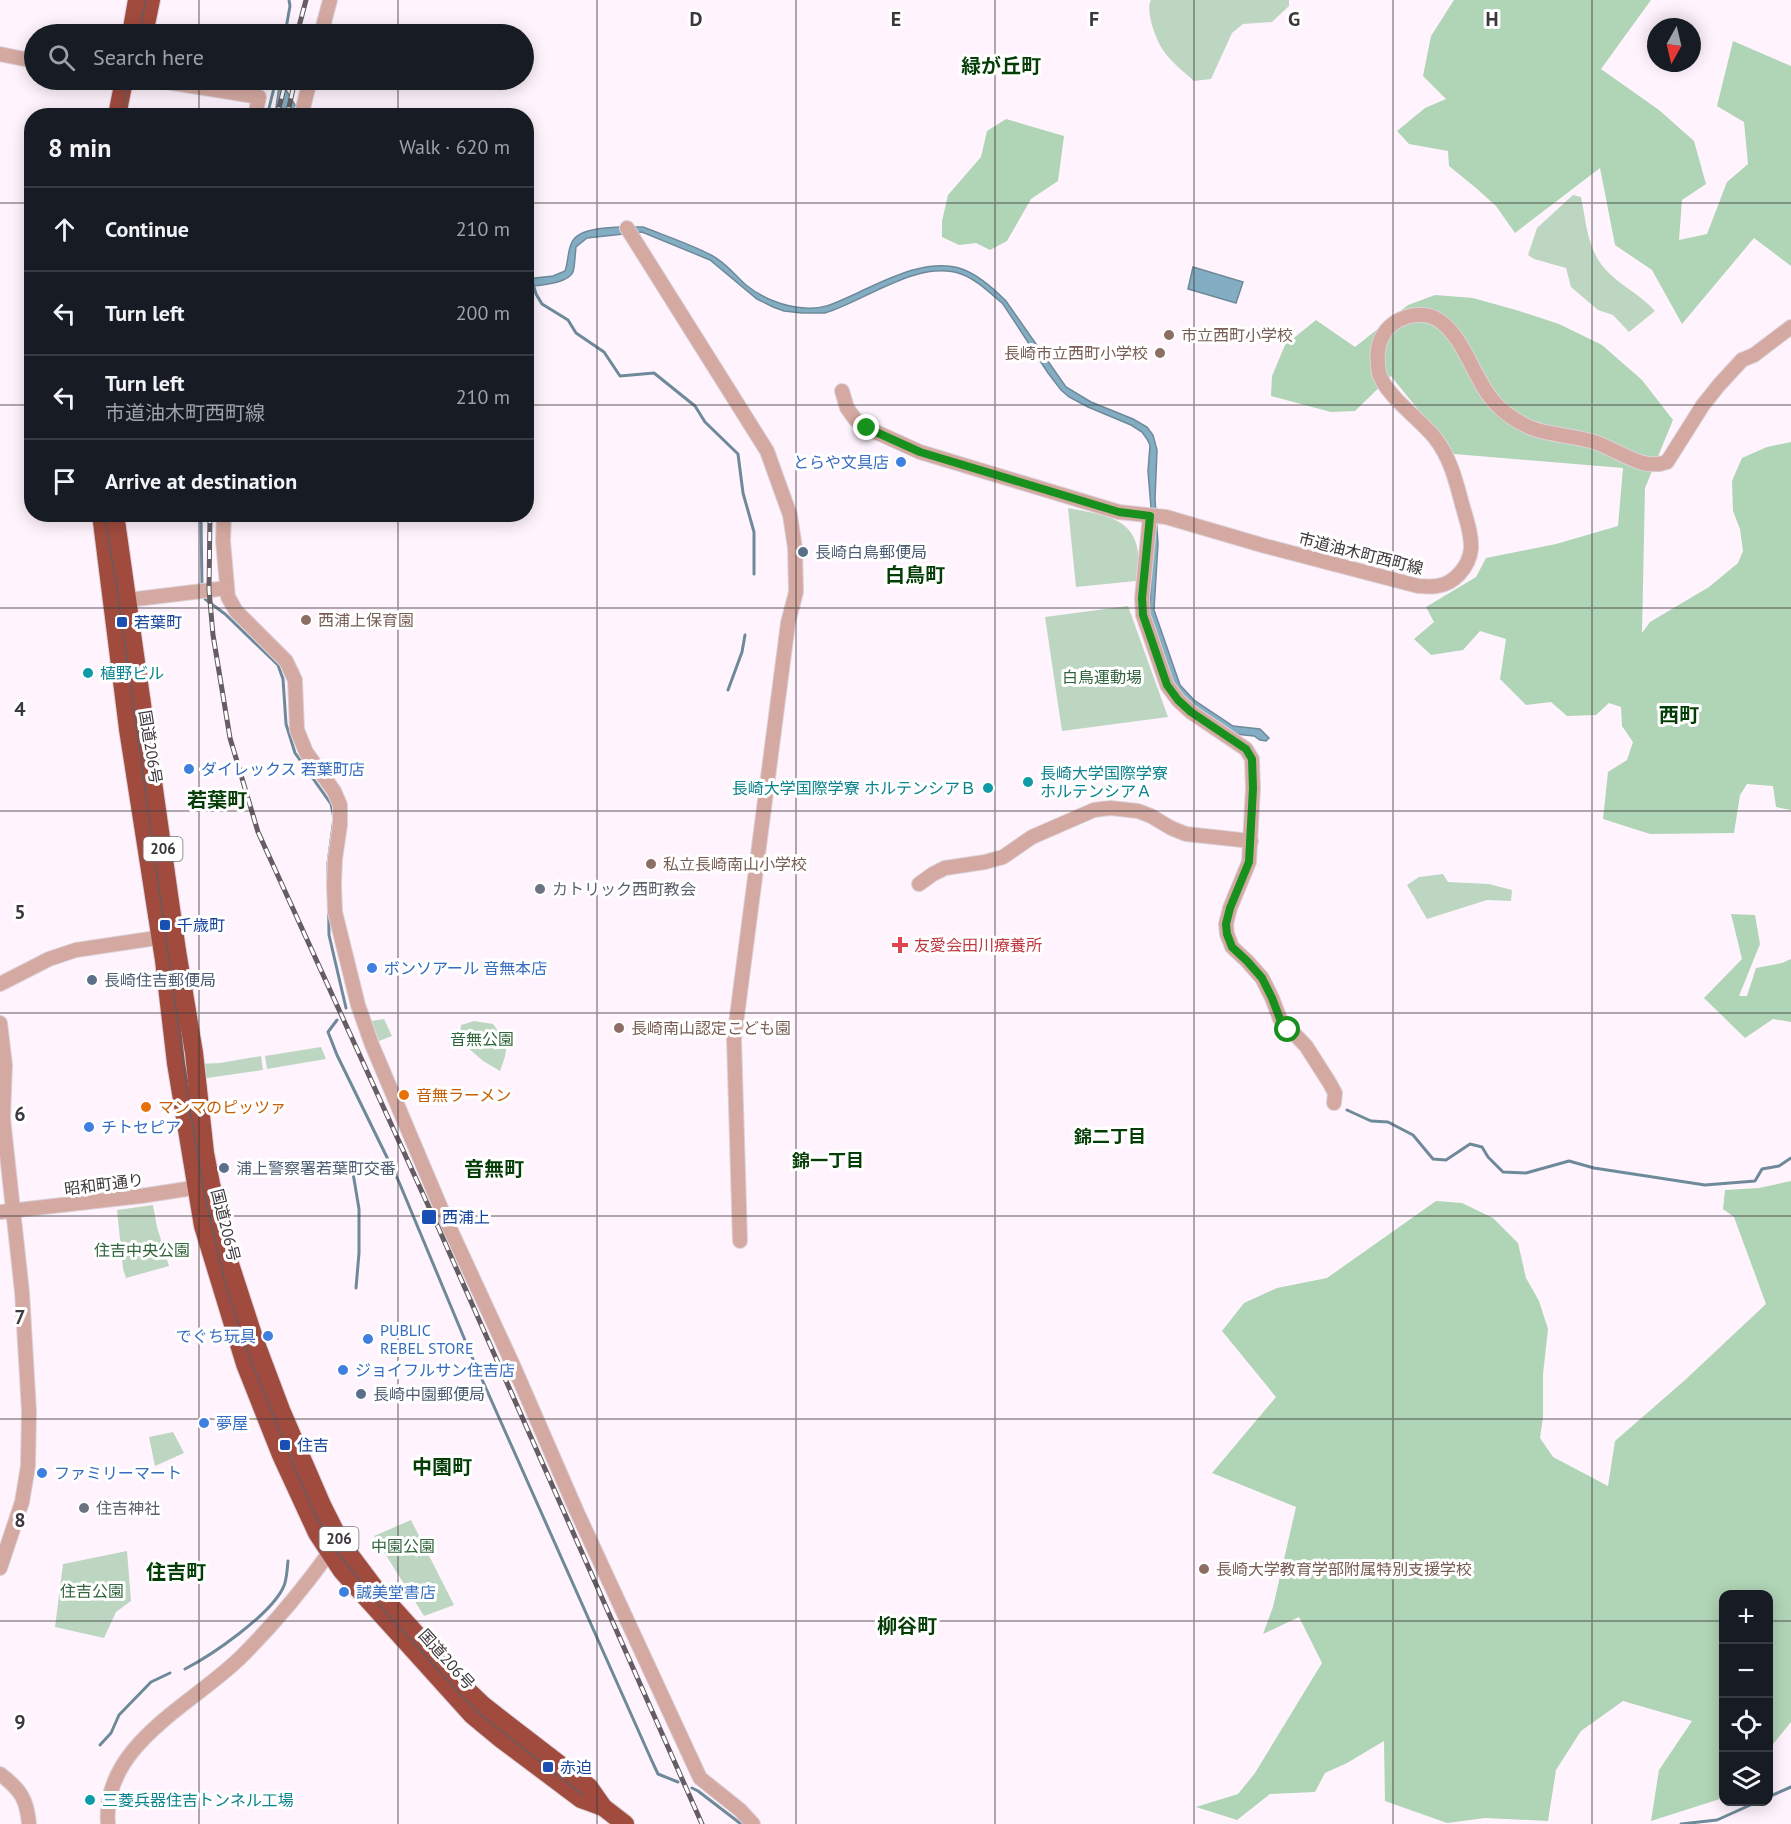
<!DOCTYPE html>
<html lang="en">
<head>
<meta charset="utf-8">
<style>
  :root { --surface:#171b24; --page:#242831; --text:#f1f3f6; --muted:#9ea1a6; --line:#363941 }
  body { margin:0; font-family:"PT Sans","Noto Sans JP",sans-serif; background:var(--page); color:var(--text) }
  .controls { position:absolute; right:18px; bottom:18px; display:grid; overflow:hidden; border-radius:12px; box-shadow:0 3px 15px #0003 }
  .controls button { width:54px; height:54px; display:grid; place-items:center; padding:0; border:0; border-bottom:2px solid var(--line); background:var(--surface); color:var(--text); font:30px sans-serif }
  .compass { position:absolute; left:1647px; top:18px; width:54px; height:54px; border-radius:50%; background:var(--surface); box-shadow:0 3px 15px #0003; rotate:188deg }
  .stop { position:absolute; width:18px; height:18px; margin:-14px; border:4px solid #17901d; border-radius:50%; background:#fff }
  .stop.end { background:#17901d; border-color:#fff; box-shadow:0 2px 6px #0008 }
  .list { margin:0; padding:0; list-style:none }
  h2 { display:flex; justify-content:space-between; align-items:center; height:78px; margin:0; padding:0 24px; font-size:26px }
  h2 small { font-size:20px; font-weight:400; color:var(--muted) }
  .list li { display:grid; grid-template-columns:39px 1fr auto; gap:18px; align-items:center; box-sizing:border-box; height:84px; padding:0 24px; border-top:2px solid var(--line) }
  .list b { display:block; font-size:22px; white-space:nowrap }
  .list p { margin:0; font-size:20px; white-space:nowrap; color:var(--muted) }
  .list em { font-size:20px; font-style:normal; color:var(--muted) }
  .icon { flex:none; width:33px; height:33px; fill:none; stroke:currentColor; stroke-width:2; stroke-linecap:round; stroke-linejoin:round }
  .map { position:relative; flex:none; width:1791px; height:1824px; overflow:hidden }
  .search { position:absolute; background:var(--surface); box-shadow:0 3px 15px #0003; left:24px; top:24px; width:510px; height:66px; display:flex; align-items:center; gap:15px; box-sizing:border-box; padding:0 21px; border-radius:33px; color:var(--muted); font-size:22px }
  .panel { position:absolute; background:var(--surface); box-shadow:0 3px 15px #0003; left:24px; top:108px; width:510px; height:414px; border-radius:24px }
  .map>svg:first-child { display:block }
</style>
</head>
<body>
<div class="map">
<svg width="1791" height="1824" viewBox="0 0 1791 1824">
  <rect width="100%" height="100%" fill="#fff4fd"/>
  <g fill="#bdd6c1">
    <path d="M 1151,0 L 1289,0 L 1289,6 L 1272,22 L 1243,24 L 1232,33 L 1211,79 L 1194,81 C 1184,72 1171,62 1163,50 C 1156,40 1145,11 1151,0 Z"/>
    <path d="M 1573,195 L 1581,197 C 1587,225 1587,254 1611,275 C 1625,288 1642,296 1655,311 L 1629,332 L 1613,315 L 1598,310 L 1571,287 L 1566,268 L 1534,259 L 1528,255 L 1537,228 Z"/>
    <path d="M 1068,508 C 1092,513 1128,515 1136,543 C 1140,555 1137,568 1136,581 L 1076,587 Z"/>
    <polygon points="1128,606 1168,717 1062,731 1045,617"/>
    <polygon points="1443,874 1448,882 1489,884 1512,890 1511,901 1487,900 1427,919 1407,885 1419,877"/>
    <polygon points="384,1019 392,1036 379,1041 371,1021"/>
    <path d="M 474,1021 L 493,1024 C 509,1046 509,1046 500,1071 L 483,1061 L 459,1040 L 461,1025 Z"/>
    <polygon points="321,1047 326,1059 267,1069 265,1056"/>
    <polygon points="261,1056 263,1070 200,1079 198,1064 220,1063"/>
    <polygon points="153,1205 157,1227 169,1266 126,1278 123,1269 117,1210"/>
    <polygon points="173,1432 184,1453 155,1466 149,1437"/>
    <polygon points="411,1520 454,1605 424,1616 374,1536"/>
    <polygon points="127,1551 131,1601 116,1612 104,1638 55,1627 63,1564"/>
  </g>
  <g fill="#b0d4b6">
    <polygon points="1454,0 1651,0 1601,69 1659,110 1694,141 1706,184 1682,200 1679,240 1707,234 1727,182 1748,164 1744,122 1717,106 1733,41 1791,66 1791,266 1754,238 1682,324 1652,270 1615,245 1600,168 1515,233 1496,206 1476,188 1449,166 1448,151 1409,144 1397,131 1425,108 1446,99 1423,76 1431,36"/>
    <polygon points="1006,119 1064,136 1058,181 1031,199 1007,241 990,250 976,243 959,245 942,237 942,221 948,195 981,157 987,131"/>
    <polygon points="1435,295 1473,298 1516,310 1559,324 1602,345 1642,380 1673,420 1645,488 1642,633 1650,622 1709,587 1738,563 1743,551 1740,529 1733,511 1732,481 1742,458 1767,447 1791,442 1791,810 1776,807 1773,786 1747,784 1740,795 1734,833 1650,834 1603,819 1608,772 1627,760 1633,742 1622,726 1621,707 1609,703 1596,715 1567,716 1551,702 1526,705 1500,679 1506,639 1480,631 1463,650 1431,655 1414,639 1434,622 1426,607 1476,577 1486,558 1556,544 1618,526 1623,468 1454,454 1391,376 1355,411 1331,412 1271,396 1272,376 1285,345 1316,320 1355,347 1408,305"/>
    <polygon points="1731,914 1755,915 1760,944 1739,996 1747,996 1756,968 1782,963 1791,959 1791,1022 1773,1019 1745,1038 1704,998 1742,959"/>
    <polygon points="1791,1181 1791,1722 1769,1749 1768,1594 1724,1594 1723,1798 1651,1821 1659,1770 1692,1721 1623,1701 1581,1731 1556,1770 1548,1821 1485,1818 1447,1823 1385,1801 1384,1741 1347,1763 1325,1773 1315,1792 1270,1794 1237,1820 1196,1807 1238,1794 1255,1773 1322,1663 1299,1617 1263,1634 1273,1607 1296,1507 1212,1473 1276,1397 1222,1331 1244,1303 1277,1288 1327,1278 1436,1201 1462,1203 1493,1218 1518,1243 1526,1278 1539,1301 1548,1329 1543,1374 1543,1417 1540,1438 1553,1457 1608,1486 1615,1441 1685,1380 1766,1304 1734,1217 1723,1209 1725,1190 1759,1188"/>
  </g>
  <g fill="#83adc3" stroke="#6e8a9a" stroke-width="1.5">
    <polygon points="280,80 301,115 282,115 276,107"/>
    <path d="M 643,227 C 666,236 690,244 711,255 C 725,262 735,275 746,285 C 762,298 784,307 805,308 C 823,310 837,302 853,295 C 884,281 926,257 962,269 C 979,275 994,289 1006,301 L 1066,387 L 1091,402 L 1133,419 L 1147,427 L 1153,435 L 1157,450 L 1155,499 L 1158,544 L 1154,610 L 1180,685 L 1194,700 L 1233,726 L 1260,729 L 1269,738 L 1266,741 L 1260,740 L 1254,736 L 1235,734 L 1191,705 L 1175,688 L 1157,640 L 1150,612 L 1151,573 L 1154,544 L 1148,471 L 1150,445 L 1147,439 L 1142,432 L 1131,425 L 1088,407 L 1069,397 L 1061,390 L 1048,373 L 1003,304 C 991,294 976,279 961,274 C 918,259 865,301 825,313 L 802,313 L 784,311 L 773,307 L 757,299 L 710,260 L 642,232 L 587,238 L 576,247 C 575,255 575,265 573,272 C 568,284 538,285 527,287 L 527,279 L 553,276 L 565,271 C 569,261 567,247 574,239 C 585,225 627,227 643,227 Z"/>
    <polygon points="1193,267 1243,282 1236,303 1188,289"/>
  </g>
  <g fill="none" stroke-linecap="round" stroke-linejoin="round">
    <g stroke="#6e8a9a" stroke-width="3">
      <polyline points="285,34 290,6 289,0"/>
      <polyline points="267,116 276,80"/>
      <polyline points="533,284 536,294 542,304 568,320 576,333 604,352 620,376 654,373 695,406 705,422 738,454 743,493 754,532 754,574"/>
      <polyline points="201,514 202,588"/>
      <polyline points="204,594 205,599 225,614 278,665 283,679 286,724 295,753 331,804 334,818 328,863 329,935 346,1008"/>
      <polyline points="728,690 742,652 745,635"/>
      <polyline points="337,1020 328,1032 337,1055 399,1182 472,1357 651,1759 658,1774 678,1782"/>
      <polyline points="1347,1110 1371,1121 1388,1122 1413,1135 1433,1159 1446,1160 1470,1144 1482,1147 1488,1157 1503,1172 1526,1173 1569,1161 1594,1168 1705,1185 1755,1181 1762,1169 1779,1166 1791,1158"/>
      <polyline points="351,1161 359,1209 359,1253 356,1288"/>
      <path d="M 185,1669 C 212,1655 269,1616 283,1588 C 287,1581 287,1569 288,1561"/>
      <polyline points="100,1745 111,1733 119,1715 151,1682 170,1673"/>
      <polyline points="692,1788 698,1791 741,1824"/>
      <polyline points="1768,1797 1791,1787"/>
      <polyline points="1681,1824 1717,1820 1757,1802"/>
    </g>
    <g stroke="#dcd2da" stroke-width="16">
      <g id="minor">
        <polyline points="321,34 330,0"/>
        <polyline points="0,54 34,61"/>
        <polyline points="154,80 259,97 255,116"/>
        <polyline points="301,116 310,80"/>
        <polyline points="627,228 767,451 790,515 795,548 796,592 788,623 734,1039 740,1241"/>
        <path d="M 842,391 L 847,408 L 855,419 L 867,428 L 920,452 L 1119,512 L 1166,517 L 1265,546 L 1418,586 C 1424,586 1431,587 1437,586 C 1454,584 1469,567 1471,549 C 1472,535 1466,518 1462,504 C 1456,481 1450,457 1435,438 C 1420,419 1385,395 1379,373 C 1377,361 1376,349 1382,337 C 1392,317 1421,308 1440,321 C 1466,340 1474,381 1496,404 C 1505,414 1516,421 1529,427 C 1543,434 1574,436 1591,441 C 1615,447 1641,472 1667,462 L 1703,405 L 1719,385 L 1742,360 L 1754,355 L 1791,327"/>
        <polyline points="224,514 223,541 228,597 236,611 286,661 295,680 297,730 306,752 334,791 340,805 340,825 335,859 334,884 335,912 358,1005 372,1045 446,1220 513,1365 577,1512 700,1778 740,1810 753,1824"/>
        <polyline points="1150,516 1142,598 1143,615 1167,685 1178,700 1191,712 1246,749 1252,759 1253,788 1249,862 1230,908 1226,924 1227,934 1232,947 1247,961 1262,978 1272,998 1280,1019 1306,1046 1329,1082 1335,1093 1334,1103"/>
        <polyline points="128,600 227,588"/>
        <polyline points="919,884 933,874 945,868 985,862 1003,857 1032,837 1094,810 1110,808 1138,811 1151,816 1171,828 1186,834 1251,841"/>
        <polyline points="0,984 49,959 76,950 170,936"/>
        <polyline points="0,1023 5,1065 3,1118 22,1292 29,1411 28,1466 22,1502 0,1568"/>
        <polyline points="0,1212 141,1196 206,1186"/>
        <path d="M 0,1774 C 20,1789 27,1799 29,1824"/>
        <path d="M 108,1824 C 101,1744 196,1703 243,1655 C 274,1624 303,1589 329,1553"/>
      </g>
    </g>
    <g stroke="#dcd2da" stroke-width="20">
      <g id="highway">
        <polyline points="131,34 137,0"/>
        <polyline points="144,34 151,0"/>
        <polyline points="117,116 124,80"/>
        <polyline points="101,514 128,729 164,960 176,1063 203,1226 245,1364 281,1455 317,1533 342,1571 472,1715 501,1739 581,1799 603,1807"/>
        <polyline points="115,514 177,951 194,1053 205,1153 211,1184 217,1206 218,1223 229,1261 255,1341 281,1410 322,1505 341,1543 374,1587 463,1686 484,1706 589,1787 603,1807 625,1824"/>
      </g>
    </g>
    <use href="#minor" stroke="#d4a9a1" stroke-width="14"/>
    <use href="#highway" stroke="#a04b3e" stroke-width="18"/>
    <g stroke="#645d63" stroke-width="1.5">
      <polyline points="139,34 146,0"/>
      <polyline points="122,116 128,80"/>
      <polyline points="104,514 117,588 190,1110 205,1197 225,1282 242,1337 254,1368 296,1471 313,1510 333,1547 382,1608 461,1695 482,1716 583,1795"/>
    </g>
    <g stroke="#645d63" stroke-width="5">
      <g id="rail">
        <polyline points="297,34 306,0"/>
        <polyline points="277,116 286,80"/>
        <polyline points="287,116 295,80"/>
        <polyline points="210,514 209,590 213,635 230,738 258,832 438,1227 702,1824"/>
      </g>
    </g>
    <use href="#rail" stroke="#fff" stroke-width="3" stroke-dasharray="9" stroke-linecap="butt"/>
  </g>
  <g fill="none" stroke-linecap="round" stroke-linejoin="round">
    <polyline stroke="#17901d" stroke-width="8" points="867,428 920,452 1119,512 1150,516 1142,598 1143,615 1167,685 1178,700 1191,712 1246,749 1252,759 1253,788 1249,862 1230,908 1226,924 1227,934 1232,947 1247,961 1262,978 1272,998 1280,1019 1288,1030"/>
  </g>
  <path fill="none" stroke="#3c373c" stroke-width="1.5" stroke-opacity="0.55" d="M 199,0 L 199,34M 398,0 L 398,34M 597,0 L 597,1824M 796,0 L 796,1824M 995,0 L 995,1824M 1194,0 L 1194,1824M 1393,0 L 1393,1824M 1592,0 L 1592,1824M 199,80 L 199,116M 398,80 L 398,116M 0,203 L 32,203M 526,203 L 1791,203M 0,405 L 32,405M 526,405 L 1791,405M 199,514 L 199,1824M 398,514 L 398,1824M 0,608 L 1791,608M 0,811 L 1791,811M 0,1013 L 1791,1013M 0,1216 L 1791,1216M 0,1419 L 1791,1419M 0,1621 L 1724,1621M 1768,1621 L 1791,1621"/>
  <g fill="#8d6e63" stroke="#fff" stroke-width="2">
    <circle cx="1169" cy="335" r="6"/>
    <circle cx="1160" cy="353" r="6"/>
    <circle cx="306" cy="620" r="6"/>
    <circle cx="651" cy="864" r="6"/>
    <circle cx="619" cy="1028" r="6"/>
    <circle cx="1204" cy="1569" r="6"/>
  </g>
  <g fill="#3f7fe0" stroke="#fff" stroke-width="2">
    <circle cx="901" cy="462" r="6"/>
    <circle cx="189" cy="769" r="6"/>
    <circle cx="372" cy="968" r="6"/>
    <circle cx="89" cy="1127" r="6"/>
    <circle cx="268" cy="1336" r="6"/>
    <circle cx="368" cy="1339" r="6"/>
    <circle cx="343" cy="1370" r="6"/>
    <circle cx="204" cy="1423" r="6"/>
    <circle cx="42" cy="1473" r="6"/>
    <circle cx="344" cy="1592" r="6"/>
  </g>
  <g fill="#5c6f8a" stroke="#fff" stroke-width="2">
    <circle cx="803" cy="552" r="6"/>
    <circle cx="92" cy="980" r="6"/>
    <circle cx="224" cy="1168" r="6"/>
    <circle cx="361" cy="1394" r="6"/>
  </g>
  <g fill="#1a4fb4" stroke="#fff" stroke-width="2">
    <rect x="116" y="616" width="12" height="12" rx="3"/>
    <rect x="159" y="919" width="12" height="12" rx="3"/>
    <rect x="421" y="1209" width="16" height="16" rx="3"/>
    <rect x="279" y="1439" width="12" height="12" rx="3"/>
    <rect x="542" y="1761" width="12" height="12" rx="3"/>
  </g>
  <g fill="#0f9aa8" stroke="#fff" stroke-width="2">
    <circle cx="88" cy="673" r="6"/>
    <circle cx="1028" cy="782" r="6"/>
    <circle cx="988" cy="788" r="6"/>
    <circle cx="90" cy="1800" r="6"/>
  </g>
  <g fill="#6b7280" stroke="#fff" stroke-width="2">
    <circle cx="540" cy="889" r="6"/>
    <circle cx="84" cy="1508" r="6"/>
  </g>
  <path fill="#e0444e" stroke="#fff" stroke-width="2" d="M897 936h6v6h6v6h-6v6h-6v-6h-6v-6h6z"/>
  <g fill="#e8710a" stroke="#fff" stroke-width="2">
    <circle cx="404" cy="1095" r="6"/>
    <circle cx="146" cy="1107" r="6"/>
  </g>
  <g text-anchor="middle" stroke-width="6" stroke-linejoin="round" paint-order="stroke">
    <g fill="#fff" stroke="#767376" stroke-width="1.5">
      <rect x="143.5" y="837" width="39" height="24" rx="4.5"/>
      <rect x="319.5" y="1527" width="39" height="24" rx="4.5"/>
    </g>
    <g font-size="15" font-weight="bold" fill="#3c373c">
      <text x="163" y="854">206</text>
      <text x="339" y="1544">206</text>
    </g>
    <g font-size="16" fill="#785e54" stroke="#fff" text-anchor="start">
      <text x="1181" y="341">市立西町小学校</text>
      <text x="1148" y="359" text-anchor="end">長崎市立西町小学校</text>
      <text x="318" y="626">西浦上保育園</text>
      <text x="663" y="870">私立長崎南山小学校</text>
      <text x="631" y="1034">長崎南山認定こども園</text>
      <text x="1216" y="1575">長崎大学教育学部附属特別支援学校</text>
    </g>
    <g font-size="16" fill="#366cbe" stroke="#fff" text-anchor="start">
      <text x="889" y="468" text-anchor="end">とらや文具店</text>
      <text x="201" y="775">ダイレックス 若葉町店</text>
      <text x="384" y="974">ボンソアール 音無本店</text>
      <text x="101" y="1133">チトセピア</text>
      <text x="380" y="1336">PUBLIC<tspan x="380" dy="18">REBEL STORE</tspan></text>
      <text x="256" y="1342" text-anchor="end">でぐち玩具</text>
      <text x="355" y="1376">ジョイフルサン住吉店</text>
      <text x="216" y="1429">夢屋</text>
      <text x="54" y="1479">ファミリーマート</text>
      <text x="356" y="1598">誠美堂書店</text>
    </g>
    <g font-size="16" fill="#4e5e75" stroke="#fff" text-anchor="start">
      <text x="815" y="558">長崎白鳥郵便局</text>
      <text x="104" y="986">長崎住吉郵便局</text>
      <text x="236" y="1174">浦上警察署若葉町交番</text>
      <text x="373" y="1400">長崎中園郵便局</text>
    </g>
    <g font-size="16" fill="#3c373c" stroke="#fff">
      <text transform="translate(1361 553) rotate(14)" y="6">市道油木町西町線</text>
      <text transform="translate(151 747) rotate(81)" y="6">国道206号</text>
      <text transform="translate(104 1184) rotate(-7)" y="6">昭和町通り</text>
      <text transform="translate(226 1225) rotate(76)" y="6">国道206号</text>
      <text transform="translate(447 1659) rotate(48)" y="6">国道206号</text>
    </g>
    <g font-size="16" fill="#164399" stroke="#fff" text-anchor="start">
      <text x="134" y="628">若葉町</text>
      <text x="177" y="931">千歳町</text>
      <text x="442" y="1223">西浦上</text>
      <text x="297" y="1451">住吉</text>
      <text x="560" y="1773">赤迫</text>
    </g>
    <g font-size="16" fill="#0d838f" stroke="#fff" text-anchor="start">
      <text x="100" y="679">植野ビル</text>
      <text x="1040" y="779">長崎大学国際学寮<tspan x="1040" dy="18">ホルテンシアＡ</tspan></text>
      <text x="976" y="794" text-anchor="end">長崎大学国際学寮 ホルテンシアＢ</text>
      <text x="102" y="1806">三菱兵器住吉トンネル工場</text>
    </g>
    <g font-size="16" fill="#31643c" stroke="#fff">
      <text x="1102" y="683">白鳥運動場</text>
      <text x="482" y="1045">音無公園</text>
      <text x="142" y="1256">住吉中央公園</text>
      <text x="403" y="1552">中園公園</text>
      <text x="92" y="1597">住吉公園</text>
    </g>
    <g font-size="16" fill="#5b616d" stroke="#fff" text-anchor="start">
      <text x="552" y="895">カトリック西町教会</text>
      <text x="96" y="1514">住吉神社</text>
    </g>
    <g font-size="16" fill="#be3a42" stroke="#fff" text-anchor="start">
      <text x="914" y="951">友愛会田川療養所</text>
    </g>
    <g font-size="16" fill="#c56008" stroke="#fff" text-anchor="start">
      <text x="416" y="1101">音無ラーメン</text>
      <text x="158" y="1113">マンマのピッツァ</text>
    </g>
    <g font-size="18" font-weight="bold" fill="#043d06" stroke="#fff">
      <text x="1110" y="1143">錦二丁目</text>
      <text x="828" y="1167">錦一丁目</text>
    </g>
    <g font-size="20" font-weight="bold" fill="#043d06" stroke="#fff">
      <text x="1001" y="73">緑が丘町</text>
      <text x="915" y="582">白鳥町</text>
      <text x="1679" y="722">西町</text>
      <text x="217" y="807">若葉町</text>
      <text x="494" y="1176">音無町</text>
      <text x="442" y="1474">中園町</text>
      <text x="176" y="1579">住吉町</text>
      <text x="907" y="1633">柳谷町</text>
    </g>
  </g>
  <g font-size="20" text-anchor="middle" font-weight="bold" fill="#3c373c" stroke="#fff" stroke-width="6" stroke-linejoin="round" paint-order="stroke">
    <text x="696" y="26">D</text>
    <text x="896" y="26">E</text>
    <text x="1094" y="26">F</text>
    <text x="1294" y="26">G</text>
    <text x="1492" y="26">H</text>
    <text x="20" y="716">4</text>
    <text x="20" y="919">5</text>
    <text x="20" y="1121">6</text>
    <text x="20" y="1324">7</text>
    <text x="20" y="1527">8</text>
    <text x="20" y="1729">9</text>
  </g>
</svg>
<div class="controls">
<button>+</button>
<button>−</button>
<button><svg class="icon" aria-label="locate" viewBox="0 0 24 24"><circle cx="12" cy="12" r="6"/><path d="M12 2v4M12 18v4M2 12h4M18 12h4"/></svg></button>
<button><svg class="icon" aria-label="layers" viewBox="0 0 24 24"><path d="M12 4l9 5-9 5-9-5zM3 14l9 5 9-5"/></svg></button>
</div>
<svg class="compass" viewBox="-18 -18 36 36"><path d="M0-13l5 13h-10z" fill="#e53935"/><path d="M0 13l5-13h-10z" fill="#9ea1a6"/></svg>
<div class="stop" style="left:1288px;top:1030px"></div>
<div class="stop end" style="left:867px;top:428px"></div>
<div class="search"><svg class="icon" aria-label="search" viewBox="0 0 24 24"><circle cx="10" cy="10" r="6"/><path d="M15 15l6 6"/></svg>Search here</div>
<section class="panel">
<h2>8 min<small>Walk · 620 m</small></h2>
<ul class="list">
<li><svg class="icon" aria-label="ahead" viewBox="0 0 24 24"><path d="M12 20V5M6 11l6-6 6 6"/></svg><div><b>Continue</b></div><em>210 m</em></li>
<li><svg class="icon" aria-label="left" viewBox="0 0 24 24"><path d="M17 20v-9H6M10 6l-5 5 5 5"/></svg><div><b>Turn left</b></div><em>200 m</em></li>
<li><svg class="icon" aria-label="left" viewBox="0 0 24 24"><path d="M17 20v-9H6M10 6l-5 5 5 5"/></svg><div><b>Turn left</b><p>市道油木町西町線</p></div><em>210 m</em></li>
<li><svg class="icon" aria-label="arrive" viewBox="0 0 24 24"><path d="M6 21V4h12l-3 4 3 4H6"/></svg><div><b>Arrive at destination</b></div></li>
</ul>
</section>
</div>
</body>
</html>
